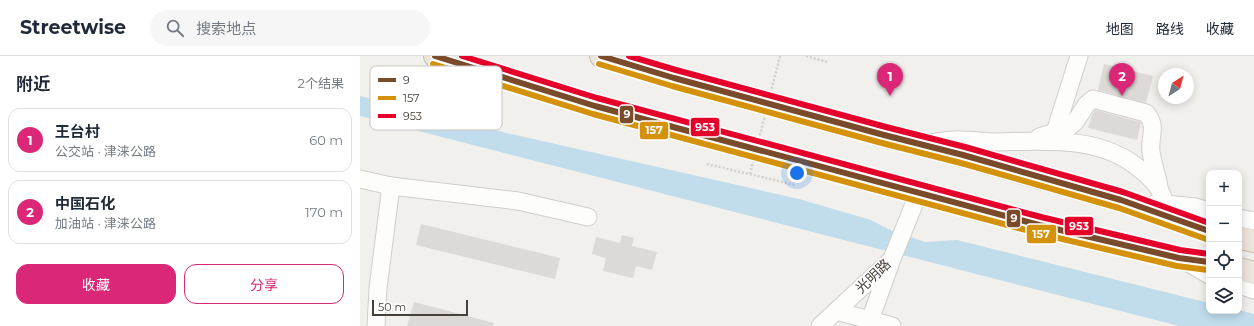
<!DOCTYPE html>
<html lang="zh">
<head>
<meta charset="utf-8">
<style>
  :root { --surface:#fff; --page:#f6f6f7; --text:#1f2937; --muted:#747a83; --line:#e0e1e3; --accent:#db2777 }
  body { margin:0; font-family:Montserrat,"Noto Sans SC",sans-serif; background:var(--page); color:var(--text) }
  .controls { position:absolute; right:12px; bottom:12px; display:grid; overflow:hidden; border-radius:8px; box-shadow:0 2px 10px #0003 }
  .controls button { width:36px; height:36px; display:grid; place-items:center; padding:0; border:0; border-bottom:1px solid var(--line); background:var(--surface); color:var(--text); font:20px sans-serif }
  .compass { position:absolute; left:798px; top:12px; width:36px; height:36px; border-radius:50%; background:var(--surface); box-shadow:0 2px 10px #0003; rotate:36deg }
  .scale { position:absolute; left:12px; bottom:10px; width:96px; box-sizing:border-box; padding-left:4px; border:2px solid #484139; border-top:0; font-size:11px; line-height:14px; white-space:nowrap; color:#484139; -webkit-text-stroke:3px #fff; paint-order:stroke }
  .you { position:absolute; left:437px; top:117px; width:14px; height:14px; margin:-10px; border:3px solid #fff; border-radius:50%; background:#1a73e8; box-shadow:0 0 0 6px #1a73e833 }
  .badge { display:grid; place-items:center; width:26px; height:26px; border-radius:50%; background:var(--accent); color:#fff; font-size:13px; font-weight:700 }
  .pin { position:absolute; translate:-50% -33px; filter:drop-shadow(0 1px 2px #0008) }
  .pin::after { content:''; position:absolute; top:21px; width:14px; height:12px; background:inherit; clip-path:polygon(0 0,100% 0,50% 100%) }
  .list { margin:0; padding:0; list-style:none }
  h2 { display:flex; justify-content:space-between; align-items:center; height:52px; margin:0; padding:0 16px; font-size:17px }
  h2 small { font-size:13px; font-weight:400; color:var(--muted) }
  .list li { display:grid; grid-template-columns:26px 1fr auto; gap:12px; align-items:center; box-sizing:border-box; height:64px; margin:0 8px 8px; padding:0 8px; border:1px solid var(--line); border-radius:12px }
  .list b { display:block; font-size:15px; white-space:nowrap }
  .list p { margin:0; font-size:13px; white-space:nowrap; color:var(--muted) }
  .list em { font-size:13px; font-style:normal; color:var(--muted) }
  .actions { display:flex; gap:8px; padding:12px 16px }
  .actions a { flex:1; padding:9px 0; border:1px solid var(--accent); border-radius:12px; text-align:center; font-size:14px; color:var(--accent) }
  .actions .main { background:var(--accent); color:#fff }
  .icon { flex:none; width:22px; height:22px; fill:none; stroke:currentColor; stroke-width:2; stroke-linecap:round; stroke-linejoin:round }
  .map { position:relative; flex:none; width:894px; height:270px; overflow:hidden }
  header { display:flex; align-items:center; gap:24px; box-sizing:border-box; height:56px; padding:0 20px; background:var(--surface); border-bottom:1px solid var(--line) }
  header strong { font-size:19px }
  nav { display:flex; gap:22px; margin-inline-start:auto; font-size:14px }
  .search { width:280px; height:36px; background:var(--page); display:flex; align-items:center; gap:10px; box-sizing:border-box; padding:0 14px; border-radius:22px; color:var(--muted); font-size:15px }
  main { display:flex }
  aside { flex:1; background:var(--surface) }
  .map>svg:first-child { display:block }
</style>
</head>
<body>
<header>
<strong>Streetwise</strong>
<div class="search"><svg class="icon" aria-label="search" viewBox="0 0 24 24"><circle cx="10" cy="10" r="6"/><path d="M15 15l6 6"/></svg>搜索地点</div>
<nav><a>地图</a><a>路线</a><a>收藏</a></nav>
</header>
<main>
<aside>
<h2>附近<small>2个结果</small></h2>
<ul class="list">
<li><span class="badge">1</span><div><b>王台村</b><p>公交站 · 津涞公路</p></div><em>60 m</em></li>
<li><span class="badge">2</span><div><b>中国石化</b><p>加油站 · 津涞公路</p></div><em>170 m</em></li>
</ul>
<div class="actions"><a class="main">收藏</a><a>分享</a></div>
</aside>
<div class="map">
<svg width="894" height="270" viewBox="0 0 894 270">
  <rect width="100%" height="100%" fill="#f2f0ed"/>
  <polygon fill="#c1ddec" points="0,40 147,77 439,143 511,164 528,173 565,186 597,184 849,247 849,255 879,254 894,258 894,270 819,270 0,60"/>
  <g fill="#dcd9d6">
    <polygon points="744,8 793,20 786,47 738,34"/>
    <polygon points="735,54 780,66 781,67 777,84 728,72 732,59"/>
    <polygon points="61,168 200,202 195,223 56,189"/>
    <polygon points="262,179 274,182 272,190 297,196 292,214 276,210 273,222 243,215 246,202 232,198 236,181 260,187"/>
    <polygon points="54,246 134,267 133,270 47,270"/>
  </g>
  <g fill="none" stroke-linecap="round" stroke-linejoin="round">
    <g stroke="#d0cecb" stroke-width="19">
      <g id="minor">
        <polyline points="695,76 719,0"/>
        <path d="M 679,81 L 708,72 L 715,66 L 727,48 L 733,43 L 786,57 C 798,71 789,80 791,96 C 793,108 797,119 799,131"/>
        <path d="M 568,87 C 579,86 591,83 602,84 C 613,84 624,86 635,86 C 684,85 741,79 781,114 C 798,128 804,137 808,160"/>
        <polyline points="0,123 31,130 158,145 228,161"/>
        <polyline points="796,147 835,151 849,155"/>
        <polyline points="879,162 894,165"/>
        <polyline points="825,205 849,219"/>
        <polyline points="879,229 894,234"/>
        <polyline points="476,255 532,270"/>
        <polyline points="16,270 18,232 31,130"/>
        <polyline points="460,270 530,205"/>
        <polyline points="508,270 532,203 559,136"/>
      </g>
    </g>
    <g stroke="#c8bbaa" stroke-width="24">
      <g id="highway">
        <polyline points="75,0 235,50 413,98 679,169 819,202 849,206"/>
        <polyline points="241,0 314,22 524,79 603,99 649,113 761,144 849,175"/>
        <polyline points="879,182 894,185"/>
        <polyline points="879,213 894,217"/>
      </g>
    </g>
    <g stroke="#d2d0cb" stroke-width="2.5" stroke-dasharray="2 2" stroke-linecap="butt">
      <polyline points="446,0 467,6"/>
      <polyline points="347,108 435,129"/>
    </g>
    <use href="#minor" stroke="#fdfdfc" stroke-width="17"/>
    <use href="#highway" stroke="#ebe5dc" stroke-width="22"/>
    <polyline stroke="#d2d0cb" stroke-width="2.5" stroke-dasharray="2 2" stroke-linecap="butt" points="390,118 420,0"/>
    <g stroke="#fff" stroke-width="9">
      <g id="bus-1">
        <polyline points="75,0 235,50 679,169 819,202 849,206"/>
        <polyline points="241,0 314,22 524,79 603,99 761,144 849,175"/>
      </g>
    </g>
    <g stroke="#fff" stroke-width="9">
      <g id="bus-2">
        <polyline points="73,8 233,58 677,177 817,210 848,214"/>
        <polyline points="239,8 312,30 522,87 601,107 759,152 846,183"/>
      </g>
    </g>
    <g stroke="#fff" stroke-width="9">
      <g id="bus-3">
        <polyline points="102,0 237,42 681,161 820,194 849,198"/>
        <polyline points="269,0 316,14 526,71 605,91 763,136 849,167"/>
      </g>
    </g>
    <use href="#bus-1" stroke="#7a4b2a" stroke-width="6"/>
    <use href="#bus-2" stroke="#d4920b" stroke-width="6"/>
    <use href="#bus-3" stroke="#e4002b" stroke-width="6"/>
  </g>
  <g text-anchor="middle" stroke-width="3.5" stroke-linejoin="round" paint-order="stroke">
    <g font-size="14" fill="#484139" stroke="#fff">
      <text transform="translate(513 220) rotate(-44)" y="5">光明路</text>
    </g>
  </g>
  <rect x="10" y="10" width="132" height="64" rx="6" fill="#fff" stroke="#c8c6c4" stroke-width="1"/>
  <rect x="18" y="22" width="18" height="4" fill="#7a4b2a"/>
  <rect x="18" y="40" width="18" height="4" fill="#d4920b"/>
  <rect x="18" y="58" width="18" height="4" fill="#e4002b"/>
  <g font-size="11" fill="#484139">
    <text x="43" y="28">9</text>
    <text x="43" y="46">157</text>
    <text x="43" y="64">953</text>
  </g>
  <g stroke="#fff" stroke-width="1.5">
    <rect x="259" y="49" width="15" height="19" rx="4" fill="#7a4b2a"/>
    <rect x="330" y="61" width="30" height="20" rx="4" fill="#e4002b"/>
    <rect x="279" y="65" width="30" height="19" rx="4" fill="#d4920b"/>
    <rect x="646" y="153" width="15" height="19" rx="4" fill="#7a4b2a"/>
    <rect x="704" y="160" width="30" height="20" rx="4" fill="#e4002b"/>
    <rect x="666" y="168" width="31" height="20" rx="4" fill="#d4920b"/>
  </g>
  <g font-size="11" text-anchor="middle" font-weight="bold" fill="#fff">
    <text x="267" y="62">9</text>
    <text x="345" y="75">953</text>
    <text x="294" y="78">157</text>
    <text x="654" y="166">9</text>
    <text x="719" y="174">953</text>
    <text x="681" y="182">157</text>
  </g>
</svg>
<div class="controls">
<button>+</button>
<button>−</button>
<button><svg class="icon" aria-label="locate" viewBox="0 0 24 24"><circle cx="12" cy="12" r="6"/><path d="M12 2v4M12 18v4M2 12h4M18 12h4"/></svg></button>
<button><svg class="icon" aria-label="layers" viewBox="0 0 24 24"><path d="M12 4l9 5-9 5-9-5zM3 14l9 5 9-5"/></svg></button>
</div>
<svg class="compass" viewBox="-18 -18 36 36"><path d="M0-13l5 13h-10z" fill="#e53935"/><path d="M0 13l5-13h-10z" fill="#747a83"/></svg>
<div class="scale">50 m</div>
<div class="you"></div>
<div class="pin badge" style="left:530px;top:40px">1</div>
<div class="pin badge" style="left:762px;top:40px">2</div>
</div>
</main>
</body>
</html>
